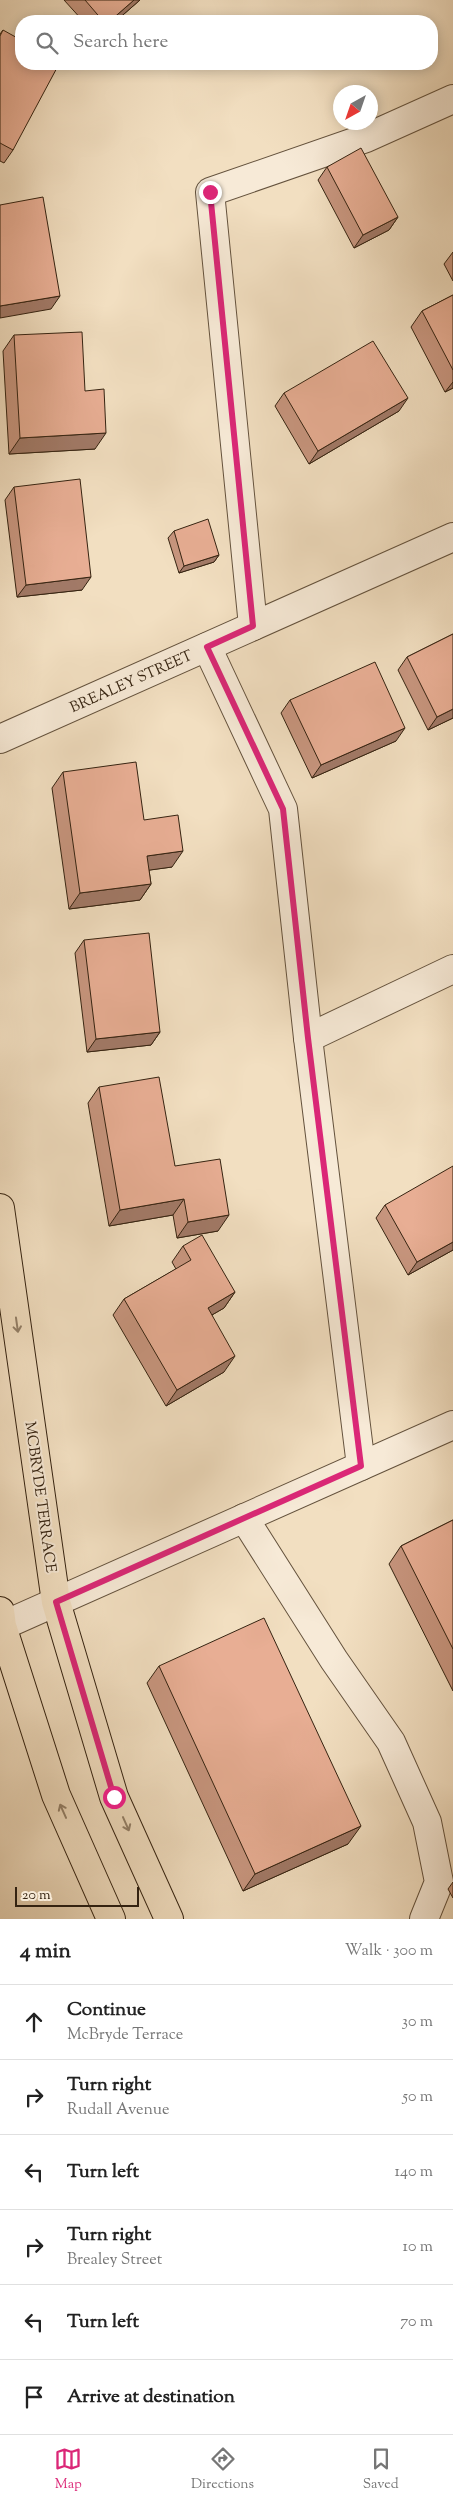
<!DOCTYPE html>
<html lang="en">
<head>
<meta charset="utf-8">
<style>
  :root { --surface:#fff; --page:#f2f2f2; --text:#222; --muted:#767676; --line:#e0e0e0; --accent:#db2777 }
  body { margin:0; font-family:"Sorts Mill Goudy",serif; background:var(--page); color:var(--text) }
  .compass { position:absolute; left:333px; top:85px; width:45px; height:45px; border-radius:50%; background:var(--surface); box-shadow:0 2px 12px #0003; rotate:220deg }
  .scale { position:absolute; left:15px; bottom:12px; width:124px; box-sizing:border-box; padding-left:5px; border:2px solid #352311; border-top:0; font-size:14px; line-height:18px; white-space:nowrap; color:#352311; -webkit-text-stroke:4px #f7ead7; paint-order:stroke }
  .stop { position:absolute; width:15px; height:15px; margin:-11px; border:4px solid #db2777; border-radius:50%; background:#fff }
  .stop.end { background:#db2777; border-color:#fff; box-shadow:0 1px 5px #0008 }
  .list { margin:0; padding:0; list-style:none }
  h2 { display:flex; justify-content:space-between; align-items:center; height:65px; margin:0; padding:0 20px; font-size:21px }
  h2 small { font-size:16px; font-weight:400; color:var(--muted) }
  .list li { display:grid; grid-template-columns:32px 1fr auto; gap:15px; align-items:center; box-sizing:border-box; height:75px; padding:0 20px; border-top:1px solid var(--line) }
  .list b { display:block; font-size:19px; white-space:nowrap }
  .list p { margin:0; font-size:16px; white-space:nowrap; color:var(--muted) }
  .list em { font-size:16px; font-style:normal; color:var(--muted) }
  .icon { flex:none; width:28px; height:28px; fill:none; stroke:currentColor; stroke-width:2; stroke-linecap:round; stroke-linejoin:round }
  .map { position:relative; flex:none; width:453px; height:1919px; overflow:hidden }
  .search { position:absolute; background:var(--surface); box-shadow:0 2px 12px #0003; left:15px; right:15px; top:15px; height:55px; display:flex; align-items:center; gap:12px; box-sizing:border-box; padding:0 18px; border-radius:20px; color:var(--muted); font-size:19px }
  .sheet { height:515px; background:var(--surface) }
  nav { display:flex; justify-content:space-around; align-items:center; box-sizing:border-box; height:70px; border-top:1px solid var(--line); background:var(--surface); font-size:14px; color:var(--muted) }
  nav a { display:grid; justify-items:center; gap:2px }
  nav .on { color:var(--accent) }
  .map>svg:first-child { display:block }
</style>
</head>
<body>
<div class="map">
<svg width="453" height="1919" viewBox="0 0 453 1919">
  <rect width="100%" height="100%" fill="#f2dfc1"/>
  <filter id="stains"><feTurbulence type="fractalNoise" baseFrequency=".004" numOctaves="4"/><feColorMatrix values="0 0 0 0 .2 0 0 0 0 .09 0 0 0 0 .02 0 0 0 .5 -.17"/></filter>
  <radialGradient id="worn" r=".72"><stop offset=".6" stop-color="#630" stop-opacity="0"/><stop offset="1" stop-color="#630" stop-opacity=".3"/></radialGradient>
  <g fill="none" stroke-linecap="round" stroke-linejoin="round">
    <g stroke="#64523d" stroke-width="30">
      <g id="minor">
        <polyline points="253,626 210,192 366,138 453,99"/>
        <polyline points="207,647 283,809 308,1038 361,1466"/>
        <polyline points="0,739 453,537"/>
        <polyline points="308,1038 453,969"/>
        <polyline points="244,1518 334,1660 391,1742 427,1822 439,1882 424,1919"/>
        <polyline points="2,1626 453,1425"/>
      </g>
    </g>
    <g stroke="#352311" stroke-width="30">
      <g id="major">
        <polyline points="0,1208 56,1602 114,1797 169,1919"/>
        <polyline points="0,1611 2,1626 56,1795 111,1919"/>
      </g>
    </g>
    <use href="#minor" stroke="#f7ead7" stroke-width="28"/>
    <use href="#major" stroke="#f2dfc1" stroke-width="28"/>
  </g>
  <g fill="#c8967f" stroke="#352311">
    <polygon points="64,0 140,0 116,21 83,21"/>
    <polygon points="3,30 13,150 4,163 0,161 0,34"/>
    <polygon points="327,167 398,217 389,230 354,248 318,180"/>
    <polygon points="453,252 453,281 444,264"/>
    <polygon points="453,295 453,388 445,392 411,327 422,311"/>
    <polygon points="14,335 85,391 95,449 9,454 3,351"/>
    <polygon points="284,393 399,411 309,464 275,406"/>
    <polygon points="14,487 82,590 17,597 5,500"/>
    <polygon points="174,531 219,555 214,562 179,573 168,538"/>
    <polygon points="453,634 453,718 428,730 398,670 407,657"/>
    <polygon points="290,700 396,741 312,778 281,713"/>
    <polygon points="63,772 172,867 149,870 151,884 140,900 69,909 52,788"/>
    <polygon points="84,940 160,1032 151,1045 87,1052 75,953"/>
    <polygon points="99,1087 175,1166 218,1231 177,1238 173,1215 109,1226 88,1103"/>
    <polygon points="385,1205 453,1250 408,1275 376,1218"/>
    <polygon points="183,1246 235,1292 224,1308 212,1315 224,1372 166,1406 113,1315 124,1299 176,1269 172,1262"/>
    <polygon points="453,1520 453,1691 389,1564 401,1546"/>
    <polygon points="159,1666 348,1844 243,1891 147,1683"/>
    <polygon points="453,1882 453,1898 448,1889"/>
  </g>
  <g fill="#a27a68" stroke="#352311">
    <polygon points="134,0 140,0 116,21 110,21"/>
    <polygon points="398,217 389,230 354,248 363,235"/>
    <polygon points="60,296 51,309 0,318 0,306"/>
    <polygon points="453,382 453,388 445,392"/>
    <polygon points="408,398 399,411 309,464 318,451"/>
    <polygon points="106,433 95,449 9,454 20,438"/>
    <polygon points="219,555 214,562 179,573 184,566"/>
    <polygon points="91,577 82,590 17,597 26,585"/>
    <polygon points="453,709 453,718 428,730 437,717"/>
    <polygon points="405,728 396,741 312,778 321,765"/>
    <polygon points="183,851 172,867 136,872 147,856"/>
    <polygon points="151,884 140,900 69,909 80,893"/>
    <polygon points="160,1032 151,1045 87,1052 96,1039"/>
    <polygon points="184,1199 173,1215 109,1226 120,1210"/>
    <polygon points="229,1215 218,1231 177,1238 188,1222"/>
    <polygon points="453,1242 453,1250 408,1275 417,1262"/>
    <polygon points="235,1292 224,1308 196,1324 208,1308"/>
    <polygon points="235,1356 224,1372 166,1406 177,1390"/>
    <polygon points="361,1826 348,1844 243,1891 255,1874"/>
  </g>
  <g fill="#e8ae94" stroke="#352311">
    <polygon points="85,0 134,0 110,21 103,21"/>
    <polygon points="3,30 21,40 21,64 59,64 13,150 0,143 0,36"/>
    <polygon points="361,148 398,217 363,235 327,167"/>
    <polygon points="43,197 60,296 0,306 0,205"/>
    <polygon points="453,295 453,370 422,311"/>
    <polygon points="82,332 85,391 104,389 106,433 20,438 14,335"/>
    <polygon points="373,341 408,398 318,451 284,393"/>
    <polygon points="80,479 91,577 26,585 14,487"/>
    <polygon points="208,519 219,555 184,566 174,531"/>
    <polygon points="453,634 453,709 437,717 407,657"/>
    <polygon points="375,662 405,728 321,765 290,700"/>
    <polygon points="136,762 144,820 178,815 183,851 147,856 151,884 80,893 63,772"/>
    <polygon points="149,933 160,1032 96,1039 84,940"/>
    <polygon points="159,1077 175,1166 220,1159 229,1215 188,1222 184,1199 120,1210 99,1087"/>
    <polygon points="453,1166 453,1242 417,1262 385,1205"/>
    <polygon points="202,1235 235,1292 208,1308 235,1356 177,1390 124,1299 191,1260 183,1246"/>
    <polygon points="453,1520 453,1649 401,1546"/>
    <polygon points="264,1618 361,1826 255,1874 159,1666"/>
  </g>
  <defs><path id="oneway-shaft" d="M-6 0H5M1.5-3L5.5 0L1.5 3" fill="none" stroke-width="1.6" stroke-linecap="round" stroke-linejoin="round" transform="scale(1.25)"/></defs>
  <g stroke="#948169">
    <use href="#oneway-shaft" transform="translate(17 1325) rotate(82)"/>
    <use href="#oneway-shaft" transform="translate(63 1811) rotate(-114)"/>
    <use href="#oneway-shaft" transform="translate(126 1824) rotate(66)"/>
  </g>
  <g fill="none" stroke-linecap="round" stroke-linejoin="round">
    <polyline stroke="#db2777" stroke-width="6" points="114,1797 56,1602 361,1466 308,1038 283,809 207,647 253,626 210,192"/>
  </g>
  <g text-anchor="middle" stroke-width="4" stroke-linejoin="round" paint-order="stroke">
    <g font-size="15" fill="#352311" stroke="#f7ead7">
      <text transform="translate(131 681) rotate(-24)" y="5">BREALEY STREET</text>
      <text transform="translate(41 1497) rotate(82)" y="5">MCBRYDE TERRACE</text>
    </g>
  </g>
  <rect width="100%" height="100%" filter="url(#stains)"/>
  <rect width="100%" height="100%" fill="url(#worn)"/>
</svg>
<svg class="compass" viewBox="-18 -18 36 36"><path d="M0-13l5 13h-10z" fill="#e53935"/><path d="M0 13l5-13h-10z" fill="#767676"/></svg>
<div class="scale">20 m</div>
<div class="stop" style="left:114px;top:1797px"></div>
<div class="stop end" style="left:210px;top:192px"></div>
<div class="search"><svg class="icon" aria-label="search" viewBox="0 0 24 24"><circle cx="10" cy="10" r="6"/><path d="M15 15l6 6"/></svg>Search here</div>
</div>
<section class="sheet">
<h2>4 min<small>Walk · 300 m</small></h2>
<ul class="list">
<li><svg class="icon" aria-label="ahead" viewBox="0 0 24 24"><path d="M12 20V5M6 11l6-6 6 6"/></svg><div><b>Continue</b><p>McBryde Terrace</p></div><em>30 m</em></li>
<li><svg class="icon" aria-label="right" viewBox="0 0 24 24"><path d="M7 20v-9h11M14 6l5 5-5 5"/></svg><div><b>Turn right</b><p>Rudall Avenue</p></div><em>50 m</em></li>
<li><svg class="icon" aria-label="left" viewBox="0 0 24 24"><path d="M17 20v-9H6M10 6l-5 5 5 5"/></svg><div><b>Turn left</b></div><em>140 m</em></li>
<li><svg class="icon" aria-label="right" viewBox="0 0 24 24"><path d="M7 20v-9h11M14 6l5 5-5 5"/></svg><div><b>Turn right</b><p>Brealey Street</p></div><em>10 m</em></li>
<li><svg class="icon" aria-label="left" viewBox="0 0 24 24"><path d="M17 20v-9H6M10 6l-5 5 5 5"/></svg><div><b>Turn left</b></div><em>70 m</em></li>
<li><svg class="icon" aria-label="arrive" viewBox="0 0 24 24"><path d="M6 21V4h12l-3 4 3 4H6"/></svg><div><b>Arrive at destination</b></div></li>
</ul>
</section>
<nav>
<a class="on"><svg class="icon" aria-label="map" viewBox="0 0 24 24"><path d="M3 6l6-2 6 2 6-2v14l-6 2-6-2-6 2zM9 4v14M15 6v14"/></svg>Map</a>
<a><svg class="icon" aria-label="directions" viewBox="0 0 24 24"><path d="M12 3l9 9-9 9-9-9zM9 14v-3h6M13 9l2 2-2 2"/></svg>Directions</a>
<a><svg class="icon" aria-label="saved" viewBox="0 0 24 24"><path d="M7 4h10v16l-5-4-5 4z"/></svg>Saved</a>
</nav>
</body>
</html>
